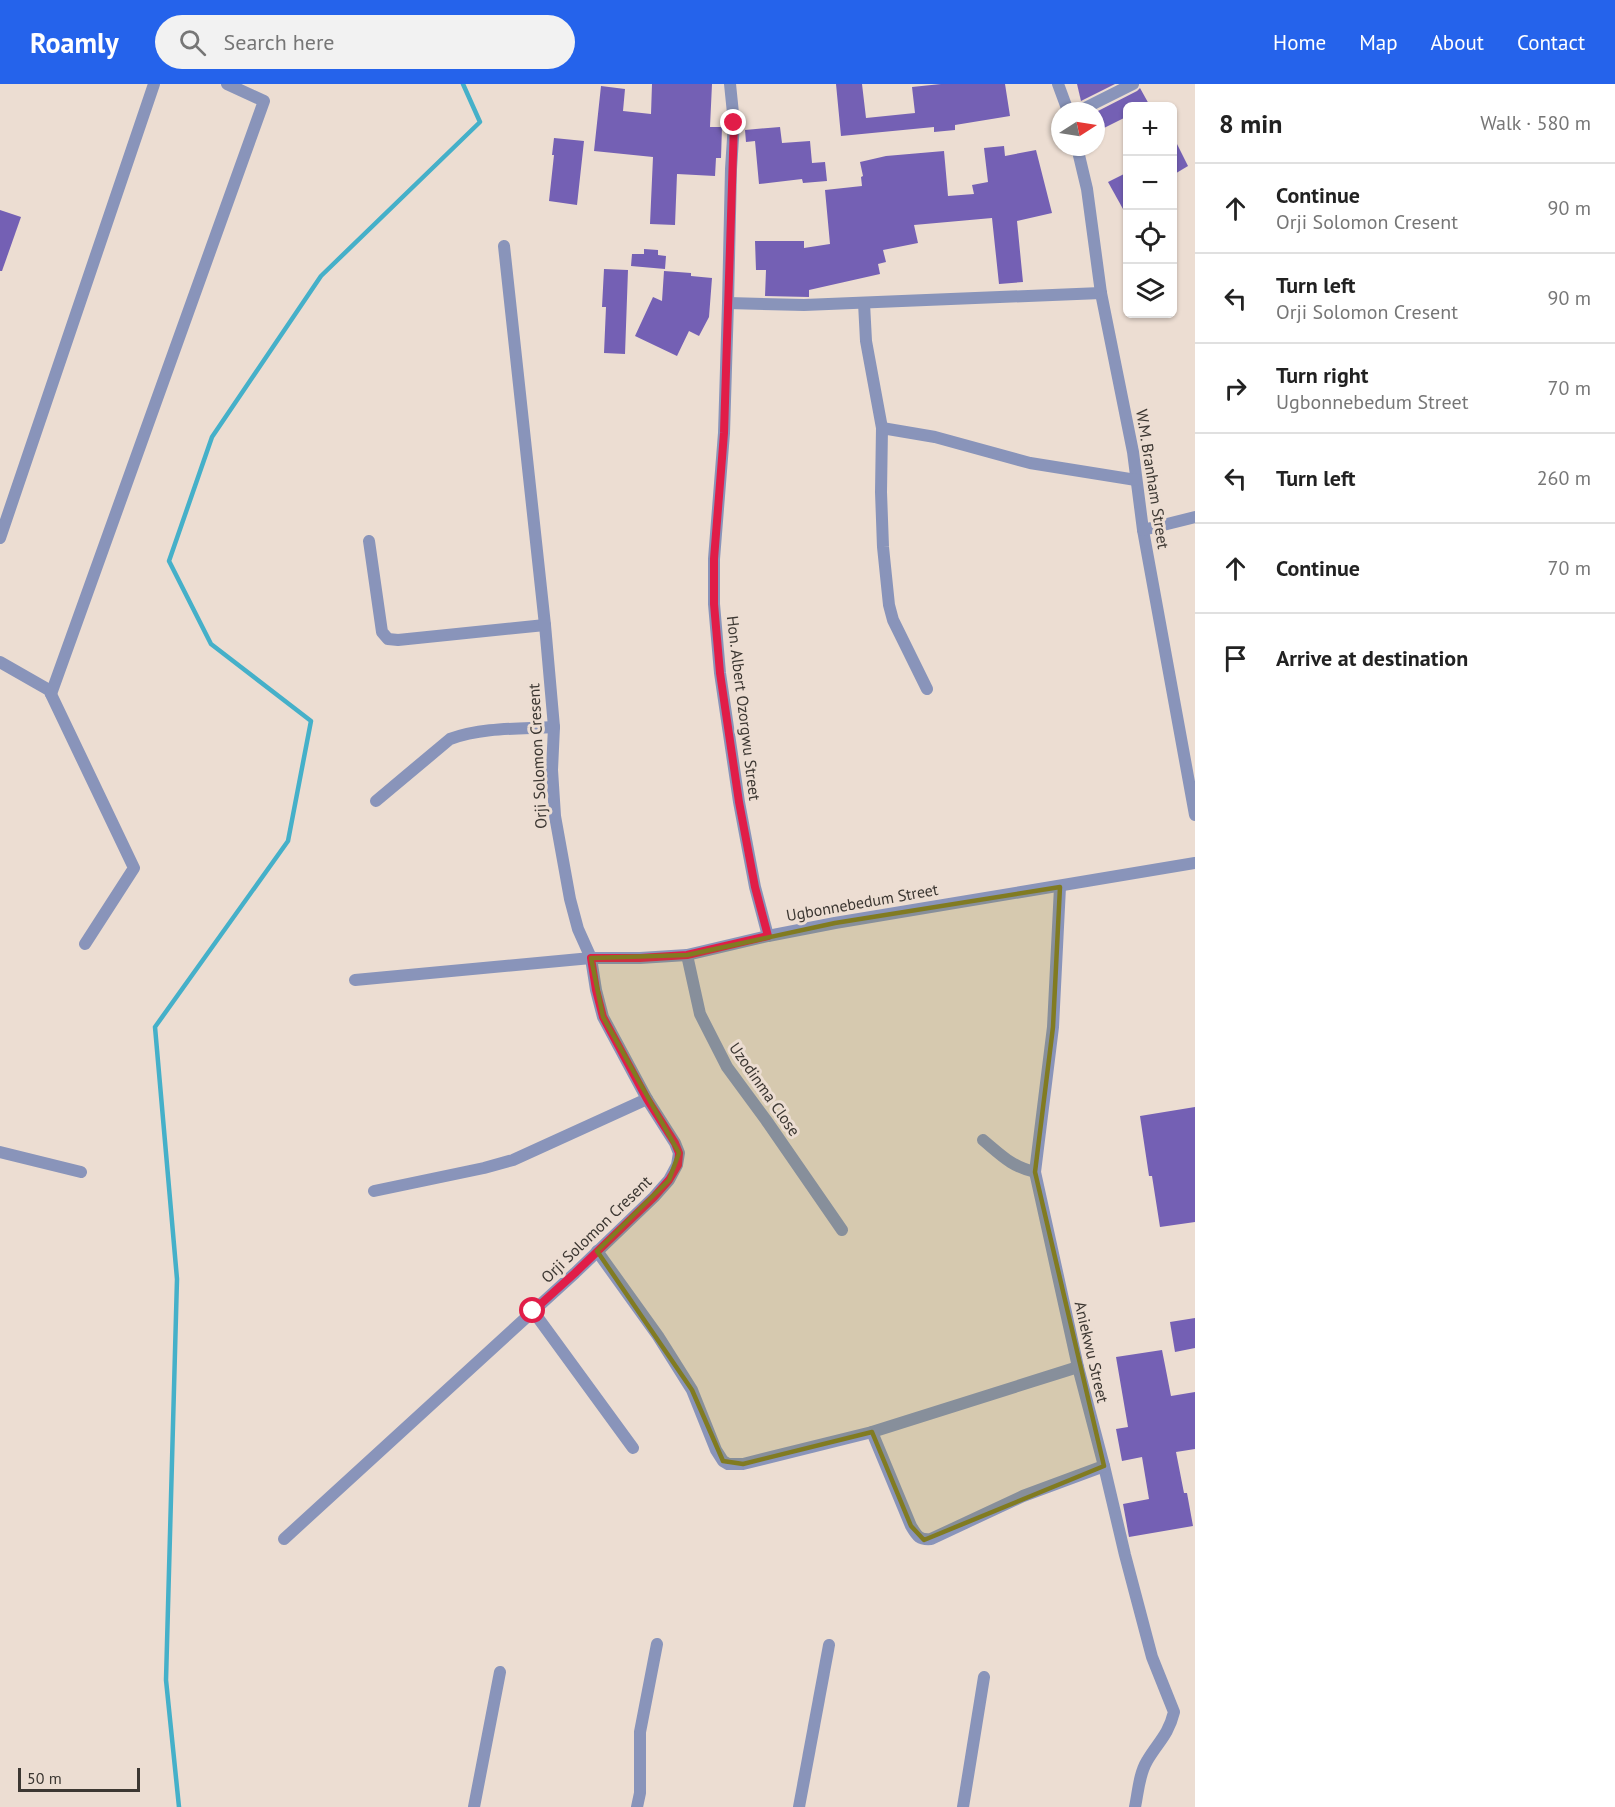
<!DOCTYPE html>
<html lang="en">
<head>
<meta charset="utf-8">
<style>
  :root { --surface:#fff; --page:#f2f2f2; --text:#222; --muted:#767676; --line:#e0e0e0; --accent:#2563eb }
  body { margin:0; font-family:"PT Sans",sans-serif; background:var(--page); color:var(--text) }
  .controls { position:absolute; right:18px; top:18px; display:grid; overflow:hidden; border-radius:9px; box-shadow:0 2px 4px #0004 }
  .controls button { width:54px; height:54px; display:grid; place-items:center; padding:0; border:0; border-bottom:2px solid var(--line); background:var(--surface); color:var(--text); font:30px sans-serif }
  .compass { position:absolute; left:1051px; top:18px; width:54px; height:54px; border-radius:50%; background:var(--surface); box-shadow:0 2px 4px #0004; rotate:78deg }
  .scale { position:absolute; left:18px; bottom:15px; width:122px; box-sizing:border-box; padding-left:6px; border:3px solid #3c3732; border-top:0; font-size:16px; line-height:21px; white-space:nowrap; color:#3c3732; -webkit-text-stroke:4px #ecddd2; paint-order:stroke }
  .stop { position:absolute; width:18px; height:18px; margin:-14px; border:4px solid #e11d48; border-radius:50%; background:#fff }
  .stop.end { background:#e11d48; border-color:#fff; box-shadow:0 2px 6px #0008 }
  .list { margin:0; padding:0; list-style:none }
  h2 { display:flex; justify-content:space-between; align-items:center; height:78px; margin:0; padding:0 24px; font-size:26px }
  h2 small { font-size:20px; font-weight:400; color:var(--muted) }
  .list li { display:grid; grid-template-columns:39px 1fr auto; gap:18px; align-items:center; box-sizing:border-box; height:90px; padding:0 24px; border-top:2px solid var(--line) }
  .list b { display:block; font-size:22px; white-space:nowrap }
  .list p { margin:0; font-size:20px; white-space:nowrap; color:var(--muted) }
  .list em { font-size:20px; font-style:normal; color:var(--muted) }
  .icon { flex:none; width:33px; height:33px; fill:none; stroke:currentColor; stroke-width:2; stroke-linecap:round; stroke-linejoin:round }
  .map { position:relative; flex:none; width:1195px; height:1723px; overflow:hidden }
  header { display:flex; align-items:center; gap:36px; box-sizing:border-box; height:84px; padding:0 30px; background:var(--accent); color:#fff }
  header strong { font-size:28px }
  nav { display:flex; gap:33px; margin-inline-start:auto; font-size:21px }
  .search { width:420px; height:54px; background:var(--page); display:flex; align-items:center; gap:15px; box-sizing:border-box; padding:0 21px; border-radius:33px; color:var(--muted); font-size:22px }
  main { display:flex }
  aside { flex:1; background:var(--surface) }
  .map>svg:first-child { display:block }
</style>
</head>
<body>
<header>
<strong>Roamly</strong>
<div class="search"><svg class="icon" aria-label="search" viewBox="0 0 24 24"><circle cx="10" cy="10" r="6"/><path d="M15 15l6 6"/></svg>Search here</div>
<nav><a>Home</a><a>Map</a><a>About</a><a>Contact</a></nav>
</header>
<main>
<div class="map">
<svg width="1195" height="1723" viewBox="0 0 1195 1723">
  <rect width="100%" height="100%" fill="#ecddd2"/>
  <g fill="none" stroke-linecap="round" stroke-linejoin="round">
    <polyline stroke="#45b0c9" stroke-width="4.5" points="179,1723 166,1596 177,1195 155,943 288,757 311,637 211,560 169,477 212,353 321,192 480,38 463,0"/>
  </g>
  <g fill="#7460b4">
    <polygon points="652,0 712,0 710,43 722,43 721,74 716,74 715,92 677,90 675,141 650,140 653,73 594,67 601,2 625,5 623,27 651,30"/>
    <polygon points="836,0 862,0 866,34 915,29 912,3 941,0 1005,0 1010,32 955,41 955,46 934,48 934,43 841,52"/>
    <polygon points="1077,0 1115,0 1081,17"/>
    <polygon points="1140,4 1150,22 1128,22 1128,32 1096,48 1096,28 1137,7"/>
    <polygon points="780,43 782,59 810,57 812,79 825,78 827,97 803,99 802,95 759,100 755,57 746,58 745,46"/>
    <polygon points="1173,52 1188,82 1173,91"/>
    <polygon points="554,54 584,57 577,121 549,117 554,71 552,71"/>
    <polygon points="1004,62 1005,72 1036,66 1052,129 1017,137 1023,198 999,200 992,134 914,141 918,159 883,166 886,178 878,180 880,190 809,206 809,213 765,212 766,186 756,186 755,157 804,157 804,164 830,160 825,106 862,102 861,93 863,92 860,78 886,72 944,67 948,112 974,110 972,101 988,98 984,64"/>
    <polygon points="1128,88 1128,134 1108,98"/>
    <polygon points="0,126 21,133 2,187 0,187"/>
    <polygon points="644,165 658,166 658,171 666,172 665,185 631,182 632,170 644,170"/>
    <polygon points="604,185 628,186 625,270 604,269 606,223 602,223"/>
    <polygon points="664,187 691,189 691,192 712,194 709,233 699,252 689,247 677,272 635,252 653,213 662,217"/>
    <polygon points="1195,1023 1195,1138 1160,1143 1152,1092 1149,1092 1140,1032"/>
    <polygon points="1195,1234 1195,1264 1175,1268 1170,1238"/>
    <polygon points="1162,1266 1171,1312 1195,1308 1195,1365 1176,1368 1184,1409 1187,1409 1193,1442 1129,1453 1123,1420 1149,1415 1142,1373 1122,1377 1116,1345 1128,1343 1116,1273"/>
  </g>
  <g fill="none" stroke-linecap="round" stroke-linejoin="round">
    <g stroke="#8994ba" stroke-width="12">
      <polyline points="730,0 734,39 731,85 728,219 724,349 714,475 714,520 720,589 739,718 755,803 768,852"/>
      <polyline points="1058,0 1068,27"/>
      <polyline points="1079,27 1133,0"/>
      <polyline points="1077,63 1087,105 1101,209 1133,368 1143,446 1195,731"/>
      <polyline points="728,219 804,221 1101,209"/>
      <polyline points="864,219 866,257 882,344"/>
      <polyline points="1143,446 1195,433"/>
      <polyline points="0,454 154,0"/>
      <polyline points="369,457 382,548 388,555 398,556 545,541"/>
      <polyline points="0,578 49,606 134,784 85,860"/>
      <polyline points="927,605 893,536 889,521 883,463 881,408 882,344 935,353 1030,379 1136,396"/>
      <polyline points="51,610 264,17 227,0"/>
      <path d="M 376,717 L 450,655 C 483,643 520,645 554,643"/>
      <path d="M 1060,803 L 1053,943 L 1035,1088 L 1078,1283 L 1104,1382 L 1125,1471 L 1152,1573 L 1174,1628 C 1168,1652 1158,1658 1147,1677 C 1139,1690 1138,1709 1135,1723"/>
      <polyline points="687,871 700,930 727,983 766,1036 842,1146"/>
      <polyline points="355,896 591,874 640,874 687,871 768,852 835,839 1195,779"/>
      <path d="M 983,1056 C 1001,1071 1012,1083 1035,1088"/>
      <polyline points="0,1068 81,1088"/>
      <polyline points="374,1107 484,1084 513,1076 647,1015"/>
      <polyline points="597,1167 658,1252 692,1306 716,1366 723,1377 728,1380 743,1380 872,1348 1078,1283"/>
      <polyline points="533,1227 633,1364"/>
      <path d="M 872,1348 L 911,1442 C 917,1452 919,1456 931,1455 L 1023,1412 L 1104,1382"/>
      <polyline points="284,1455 575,1189 654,1113 669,1096 677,1081 679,1069 675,1059 647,1015 603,933 596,906 591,874 578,845 570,815 555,732 552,686 554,643 545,541 504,162"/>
      <polyline points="474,1723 500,1588"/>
      <polyline points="637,1723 640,1709 640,1648 657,1560"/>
      <polyline points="799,1723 829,1561"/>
      <polyline points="963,1723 984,1593"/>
    </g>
  </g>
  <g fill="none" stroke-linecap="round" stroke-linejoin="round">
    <polyline stroke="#e11d48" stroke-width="8" points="533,1227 575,1189 654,1113 669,1096 678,1081 679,1069 675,1059 647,1015 603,933 596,906 591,874 640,874 687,871 768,852 755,803 739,718 720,589 714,520 714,475 724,349 734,39"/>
  </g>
  <path fill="#817b21" fill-opacity="0.2" stroke="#817b21" stroke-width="4.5" stroke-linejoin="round" d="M 1060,803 L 1053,943 L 1035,1088 L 1104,1382 L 924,1456 L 911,1442 L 872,1348 L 743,1380 L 723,1377 L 692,1306 L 597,1167 L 669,1096 L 679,1069 L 603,933 L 591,874 L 687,871 L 835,839 Z"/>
  <g text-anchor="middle" stroke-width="6" stroke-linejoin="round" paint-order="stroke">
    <g font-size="16" fill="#3c3732" stroke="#ecddd2">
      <text transform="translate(1153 395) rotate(81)" y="6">W.M. Branham Street</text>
      <text transform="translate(744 624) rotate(83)" y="6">Hon. Albert Ozorgwu Street</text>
      <text transform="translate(537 672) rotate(-93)" y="6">Orji Solomon Cresent</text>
      <text transform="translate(862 818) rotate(-10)" y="6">Ugbonnebedum Street</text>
      <text transform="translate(765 1005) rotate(55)" y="6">Uzodinma Close</text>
      <text transform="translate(596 1145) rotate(-44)" y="6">Orji Solomon Cresent</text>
      <text transform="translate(1092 1268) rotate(77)" y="6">Aniekwu Street</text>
    </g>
  </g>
</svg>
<div class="controls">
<button>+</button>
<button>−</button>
<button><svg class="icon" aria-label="locate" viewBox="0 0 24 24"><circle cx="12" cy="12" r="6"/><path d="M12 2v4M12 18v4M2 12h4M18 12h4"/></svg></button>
<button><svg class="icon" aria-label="layers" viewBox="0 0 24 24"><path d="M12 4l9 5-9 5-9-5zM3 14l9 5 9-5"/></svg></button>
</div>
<svg class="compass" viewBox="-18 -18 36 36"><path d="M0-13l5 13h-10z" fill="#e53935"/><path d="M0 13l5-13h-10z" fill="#767676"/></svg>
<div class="scale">50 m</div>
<div class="stop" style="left:533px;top:1227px"></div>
<div class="stop end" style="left:734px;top:39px"></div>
</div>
<aside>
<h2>8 min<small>Walk · 580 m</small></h2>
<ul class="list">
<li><svg class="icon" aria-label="ahead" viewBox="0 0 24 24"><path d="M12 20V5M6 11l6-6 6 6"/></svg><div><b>Continue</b><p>Orji Solomon Cresent</p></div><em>90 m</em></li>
<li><svg class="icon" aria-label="left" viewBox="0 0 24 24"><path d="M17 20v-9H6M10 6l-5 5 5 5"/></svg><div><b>Turn left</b><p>Orji Solomon Cresent</p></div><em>90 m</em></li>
<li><svg class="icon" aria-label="right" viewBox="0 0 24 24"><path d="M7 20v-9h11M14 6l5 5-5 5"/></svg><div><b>Turn right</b><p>Ugbonnebedum Street</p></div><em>70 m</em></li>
<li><svg class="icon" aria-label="left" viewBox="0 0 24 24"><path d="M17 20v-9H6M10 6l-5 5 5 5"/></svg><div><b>Turn left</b></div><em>260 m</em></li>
<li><svg class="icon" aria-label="ahead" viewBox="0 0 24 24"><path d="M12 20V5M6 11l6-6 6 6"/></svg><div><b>Continue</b></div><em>70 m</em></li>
<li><svg class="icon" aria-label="arrive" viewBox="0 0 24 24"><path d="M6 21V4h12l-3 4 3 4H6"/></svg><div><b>Arrive at destination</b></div></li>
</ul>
</aside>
</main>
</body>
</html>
